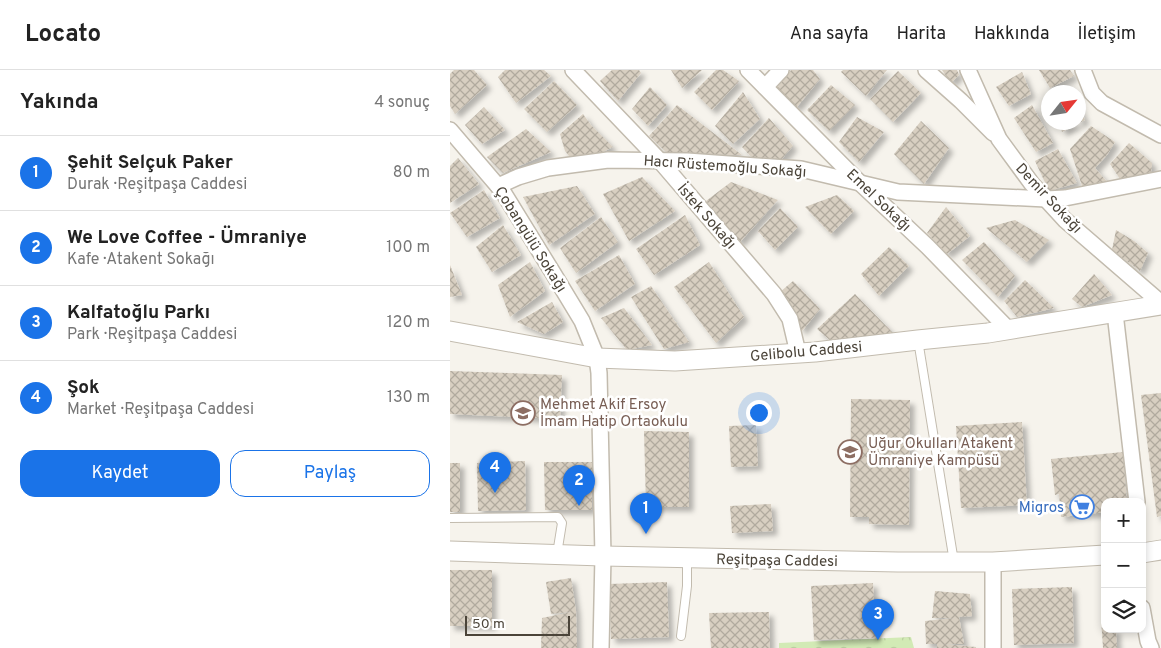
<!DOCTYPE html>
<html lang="tr">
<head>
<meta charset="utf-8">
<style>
  :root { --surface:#fff; --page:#f6f6f6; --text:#222; --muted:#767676; --line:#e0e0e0; --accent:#1a73e8 }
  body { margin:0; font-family:Overpass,sans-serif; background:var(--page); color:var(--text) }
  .controls { position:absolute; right:15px; bottom:15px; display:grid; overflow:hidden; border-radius:10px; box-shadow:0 2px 8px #0003 }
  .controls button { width:45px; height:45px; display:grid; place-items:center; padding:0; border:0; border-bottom:1px solid var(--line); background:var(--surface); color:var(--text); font:25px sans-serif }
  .compass { position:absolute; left:591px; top:15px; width:45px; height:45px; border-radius:50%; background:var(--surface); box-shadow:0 2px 8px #0003; rotate:60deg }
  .scale { position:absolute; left:15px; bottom:12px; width:105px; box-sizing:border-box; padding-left:5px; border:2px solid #4b4439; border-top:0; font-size:14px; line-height:18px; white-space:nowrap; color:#4b4439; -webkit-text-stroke:4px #fff; paint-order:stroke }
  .you { position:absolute; left:308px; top:342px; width:18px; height:18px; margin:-12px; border:4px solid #fff; border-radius:50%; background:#1a73e8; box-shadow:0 0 0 8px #1a73e833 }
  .badge { display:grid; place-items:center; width:32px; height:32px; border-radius:50%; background:var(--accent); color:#fff; font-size:16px; font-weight:700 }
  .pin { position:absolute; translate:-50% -41px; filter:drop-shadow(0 1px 2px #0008) }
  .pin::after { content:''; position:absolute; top:26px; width:18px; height:15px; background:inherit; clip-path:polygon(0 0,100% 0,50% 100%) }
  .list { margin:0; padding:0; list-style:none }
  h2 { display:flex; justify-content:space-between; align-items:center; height:65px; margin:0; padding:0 20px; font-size:21px }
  h2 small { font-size:16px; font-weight:400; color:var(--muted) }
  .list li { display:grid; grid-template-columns:32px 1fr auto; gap:15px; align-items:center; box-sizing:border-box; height:75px; padding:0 20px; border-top:1px solid var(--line) }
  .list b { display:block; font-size:19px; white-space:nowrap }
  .list p { margin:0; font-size:16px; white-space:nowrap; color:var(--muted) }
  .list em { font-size:16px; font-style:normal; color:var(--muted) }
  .actions { display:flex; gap:10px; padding:15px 20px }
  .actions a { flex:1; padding:11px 0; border:1px solid var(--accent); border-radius:15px; text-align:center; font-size:18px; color:var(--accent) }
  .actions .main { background:var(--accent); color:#fff }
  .icon { flex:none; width:28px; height:28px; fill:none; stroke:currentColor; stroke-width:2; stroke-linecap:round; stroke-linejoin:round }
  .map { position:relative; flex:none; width:711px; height:578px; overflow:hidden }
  header { display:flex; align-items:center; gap:30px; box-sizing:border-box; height:70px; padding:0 25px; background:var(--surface); border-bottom:1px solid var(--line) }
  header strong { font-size:24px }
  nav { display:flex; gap:28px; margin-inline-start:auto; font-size:18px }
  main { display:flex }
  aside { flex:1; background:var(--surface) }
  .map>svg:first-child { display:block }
</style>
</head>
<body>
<header>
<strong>Locato</strong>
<nav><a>Ana sayfa</a><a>Harita</a><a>Hakkında</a><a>İletişim</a></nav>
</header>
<main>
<aside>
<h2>Yakında<small>4 sonuç</small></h2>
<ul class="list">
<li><span class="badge">1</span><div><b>Şehit Selçuk Paker</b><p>Durak · Reşitpaşa Caddesi</p></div><em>80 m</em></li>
<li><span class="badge">2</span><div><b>We Love Coffee - Ümraniye</b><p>Kafe · Atakent Sokağı</p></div><em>100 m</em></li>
<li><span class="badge">3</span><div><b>Kalfatoğlu Parkı</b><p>Park · Reşitpaşa Caddesi</p></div><em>120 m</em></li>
<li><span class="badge">4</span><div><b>Şok</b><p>Market · Reşitpaşa Caddesi</p></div><em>130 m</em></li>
</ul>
<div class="actions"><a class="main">Kaydet</a><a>Paylaş</a></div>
</aside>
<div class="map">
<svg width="711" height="578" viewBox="0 0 711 578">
  <defs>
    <pattern id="park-crowns" width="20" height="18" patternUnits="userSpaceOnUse" patternTransform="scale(1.25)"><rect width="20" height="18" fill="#d2eab5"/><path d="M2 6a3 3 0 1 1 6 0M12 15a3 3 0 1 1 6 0" fill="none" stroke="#b6ca9c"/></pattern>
    <pattern id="building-cross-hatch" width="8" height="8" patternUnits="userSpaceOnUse" patternTransform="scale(1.25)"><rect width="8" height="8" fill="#d8cfc1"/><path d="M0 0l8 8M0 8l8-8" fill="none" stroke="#b1aa9e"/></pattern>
    <filter id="shadow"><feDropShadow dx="4.5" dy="4.5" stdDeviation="2.5" flood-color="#0004"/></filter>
  </defs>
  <rect width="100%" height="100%" fill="#f6f3ec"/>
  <polygon fill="url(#park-crowns)" points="461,567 464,578 329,578 329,573"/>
  <g fill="url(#building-cross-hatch)" filter="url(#shadow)">
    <polygon points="4,0 24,0 37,15 5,44 0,36 0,4"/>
    <polygon points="55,0 94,0 101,6 66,33 48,7"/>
    <polygon points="162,0 189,0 191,3 168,31 150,11"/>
    <polygon points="221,0 252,0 232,18"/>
    <polygon points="266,0 273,0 289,11 262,40 244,22"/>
    <polygon points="341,0 363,0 370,9 346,38 326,19"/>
    <polygon points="393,0 437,0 416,26 391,2"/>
    <polygon points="492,0 507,0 509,5 501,13"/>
    <polygon points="589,0 620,0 624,6 600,18"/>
    <polygon points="448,1 471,23 443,52 420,29"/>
    <polygon points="572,2 581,24 559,36 546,17"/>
    <polygon points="104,11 127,35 97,62 74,39"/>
    <polygon points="381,15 405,35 379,61 357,40"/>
    <polygon points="200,17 217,35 198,56 182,39"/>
    <polygon points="293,22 310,49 283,74 265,56"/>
    <polygon points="227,35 292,85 218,84 199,66"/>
    <polygon points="582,35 603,73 586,82 564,48"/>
    <polygon points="628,35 635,50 612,62 610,52 628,52"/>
    <polygon points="34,37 55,60 32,74 15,55"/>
    <polygon points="133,44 141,55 163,77 126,95 115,81 110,64"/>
    <polygon points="407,47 434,62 409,92 389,72"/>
    <polygon points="319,48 343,76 329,92 303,89 292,77"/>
    <polygon points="471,51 499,78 474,114 444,84"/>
    <polygon points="641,56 665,72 657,85 645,98 659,114 633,119 620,79"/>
    <polygon points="76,59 101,82 53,103 37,87"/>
    <polygon points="679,73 702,93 701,106 670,109 660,94"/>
    <polygon points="608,79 627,113 599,121 585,91"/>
    <polygon points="8,88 29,114 0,133 0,96"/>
    <polygon points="192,107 225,141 179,171 153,124"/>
    <polygon points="281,112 328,130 289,173 256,131"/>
    <polygon points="127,116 145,144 99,175 73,127"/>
    <polygon points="34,120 50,148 17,167 0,143"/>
    <polygon points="387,125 404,141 381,164 355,137"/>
    <polygon points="496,137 520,166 497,184 477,163"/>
    <polygon points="330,138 348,157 325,180 308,161"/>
    <polygon points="235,145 250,175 204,205 186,179"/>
    <polygon points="151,147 168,172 126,203 110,178"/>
    <polygon points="565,150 599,170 577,192 536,158"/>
    <polygon points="53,155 71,185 42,202 26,177"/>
    <polygon points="666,160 684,171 698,183 690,201 662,180"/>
    <polygon points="534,172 565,206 548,227 512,190"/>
    <polygon points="439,177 459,196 429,226 411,204"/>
    <polygon points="169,185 185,214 145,241 125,211"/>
    <polygon points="80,192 95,221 60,247 48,215"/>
    <polygon points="259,192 294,247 266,273 224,217"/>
    <polygon points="0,195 12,225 0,227"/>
    <polygon points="644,204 662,225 632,237 622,229"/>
    <polygon points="575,210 604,238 567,247 554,231"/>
    <polygon points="343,211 370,239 352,261 330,222"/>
    <polygon points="201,216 239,272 214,279 181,227"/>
    <polygon points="405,224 443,263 382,272 367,259"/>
    <polygon points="102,232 113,252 94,264 67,252"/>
    <polygon points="174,238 202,275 177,280 151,248"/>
    <polygon points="0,301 112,305 110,349 0,344"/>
    <polygon points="711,323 711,446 707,447 691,325"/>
    <polygon points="401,329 460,330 459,455 419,454 419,447 400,447"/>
    <polygon points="572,352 577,435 511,438 506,356"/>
    <polygon points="306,355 308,396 281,397 279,356"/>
    <polygon points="194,361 239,362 239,437 196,437"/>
    <polygon points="673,382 677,432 655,432 655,442 611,447 609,424 605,425 601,389"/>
    <polygon points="75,391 76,440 28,441 27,393"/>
    <polygon points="94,392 142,392 142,440 95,440"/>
    <rect x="0" y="393" width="10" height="49"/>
    <polygon points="321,434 323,461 282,463 280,436"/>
    <rect x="0" y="500" width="42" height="56"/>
    <polygon points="121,508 126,541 127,578 91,578 92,548 121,542 101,544 96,512"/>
    <polygon points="217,512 219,567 161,569 159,514"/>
    <polygon points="423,513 426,568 364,570 361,516"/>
    <polygon points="622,517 624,573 564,575 562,519"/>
    <polygon points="485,521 520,524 522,546 509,547 514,574 494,574 526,577 526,578 487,578 487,574 476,574 475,551 504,548 482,548"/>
    <polygon points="319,542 320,578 261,578 259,543"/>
    <polygon points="655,547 655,559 666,559 667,578 653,578 651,548"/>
  </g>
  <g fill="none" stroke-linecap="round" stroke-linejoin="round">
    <g stroke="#c2bbae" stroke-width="10">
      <g id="service">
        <polyline points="468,270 504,492"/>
        <polyline points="0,448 108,447 112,453 107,484"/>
        <polyline points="231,566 237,516 237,488"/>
      </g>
    </g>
    <g stroke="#c2bbae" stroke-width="18">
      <g id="minor">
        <polyline points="123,0 210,91 324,224 340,249 348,283"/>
        <polyline points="298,0 410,113 478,177 559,260"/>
        <polyline points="476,0 511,31 543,63"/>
        <polyline points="518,0 549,69 582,114 615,150 711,233"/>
        <polyline points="633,0 642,23 652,33 711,65"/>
        <polyline points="315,17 331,0"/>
        <polyline points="0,60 53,122 103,203 132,251 147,288 149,303 153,486 151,578"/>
        <polyline points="48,116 68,107 98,98 158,90 237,91 351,99 448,122 596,129 615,128 711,109"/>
        <polyline points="665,243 687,432"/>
        <polyline points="692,538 698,571 701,578"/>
        <polyline points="543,578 543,492"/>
      </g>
    </g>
    <g stroke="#c2bbae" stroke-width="21">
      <g id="tertiary">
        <polyline points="0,261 147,288 225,291 365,282 468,270 538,263 711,235"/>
        <polyline points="0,481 153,486 448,492 543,492 655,485"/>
        <polyline points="692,483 711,480"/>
      </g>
    </g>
    <use href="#service" stroke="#fff" stroke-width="8"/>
    <use href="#minor" stroke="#fff" stroke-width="15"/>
    <use href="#tertiary" stroke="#fff" stroke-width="19"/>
  </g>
  <defs>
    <g id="school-ring" transform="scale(1.25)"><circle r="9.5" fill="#fff" stroke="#8d6e63" stroke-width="1.5"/><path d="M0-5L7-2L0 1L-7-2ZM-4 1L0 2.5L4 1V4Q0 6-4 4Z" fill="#8d6e63"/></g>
    <g id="supermarket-ring" transform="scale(1.25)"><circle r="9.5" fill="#fff" stroke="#3f7fe0" stroke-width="1.5"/><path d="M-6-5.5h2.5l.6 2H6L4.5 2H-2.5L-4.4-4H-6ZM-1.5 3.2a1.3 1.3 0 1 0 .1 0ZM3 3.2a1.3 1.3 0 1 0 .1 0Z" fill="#3f7fe0"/></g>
  </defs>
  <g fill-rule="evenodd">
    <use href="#school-ring" x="73" y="343"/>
    <use href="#school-ring" x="400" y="382"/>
    <use href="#supermarket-ring" x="632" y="437"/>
  </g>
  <g text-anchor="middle" stroke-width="5" stroke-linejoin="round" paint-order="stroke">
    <g font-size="15" fill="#4b4439" stroke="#fff">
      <text transform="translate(275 96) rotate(4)" y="5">Hacı Rüstemoğlu Sokağı</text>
      <text transform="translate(599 128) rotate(47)" y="5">Demir Sokağı</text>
      <text transform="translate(429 130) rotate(44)" y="5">Emel Sokağı</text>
      <text transform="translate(257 146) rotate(49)" y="5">İstek Sokağı</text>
      <text transform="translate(81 169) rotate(58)" y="5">Çobangülü Sokağı</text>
      <text transform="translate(356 281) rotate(-5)" y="5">Gelibolu Caddesi</text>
      <text transform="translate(327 490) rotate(1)" y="5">Reşitpaşa Caddesi</text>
    </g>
    <g font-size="15" fill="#785e54" stroke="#fff" text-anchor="start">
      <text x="90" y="339">Mehmet Akif Ersoy<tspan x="90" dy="17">İmam Hatip Ortaokulu</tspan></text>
      <text x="418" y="378">Uğur Okulları Atakent<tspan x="418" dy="17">Ümraniye Kampüsü</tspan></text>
    </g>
    <g font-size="15" fill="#366cbe" stroke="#fff" text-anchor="end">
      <text x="614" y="442">Migros</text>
    </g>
  </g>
</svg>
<div class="controls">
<button>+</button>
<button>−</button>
<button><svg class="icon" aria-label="layers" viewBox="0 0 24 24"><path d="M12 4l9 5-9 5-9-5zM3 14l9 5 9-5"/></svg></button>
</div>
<svg class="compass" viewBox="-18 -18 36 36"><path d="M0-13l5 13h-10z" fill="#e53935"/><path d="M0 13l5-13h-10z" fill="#767676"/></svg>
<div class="scale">50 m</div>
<div class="you"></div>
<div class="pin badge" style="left:196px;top:464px">1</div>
<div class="pin badge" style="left:129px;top:436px">2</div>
<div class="pin badge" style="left:428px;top:570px">3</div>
<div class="pin badge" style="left:45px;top:423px">4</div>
</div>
</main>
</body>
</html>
